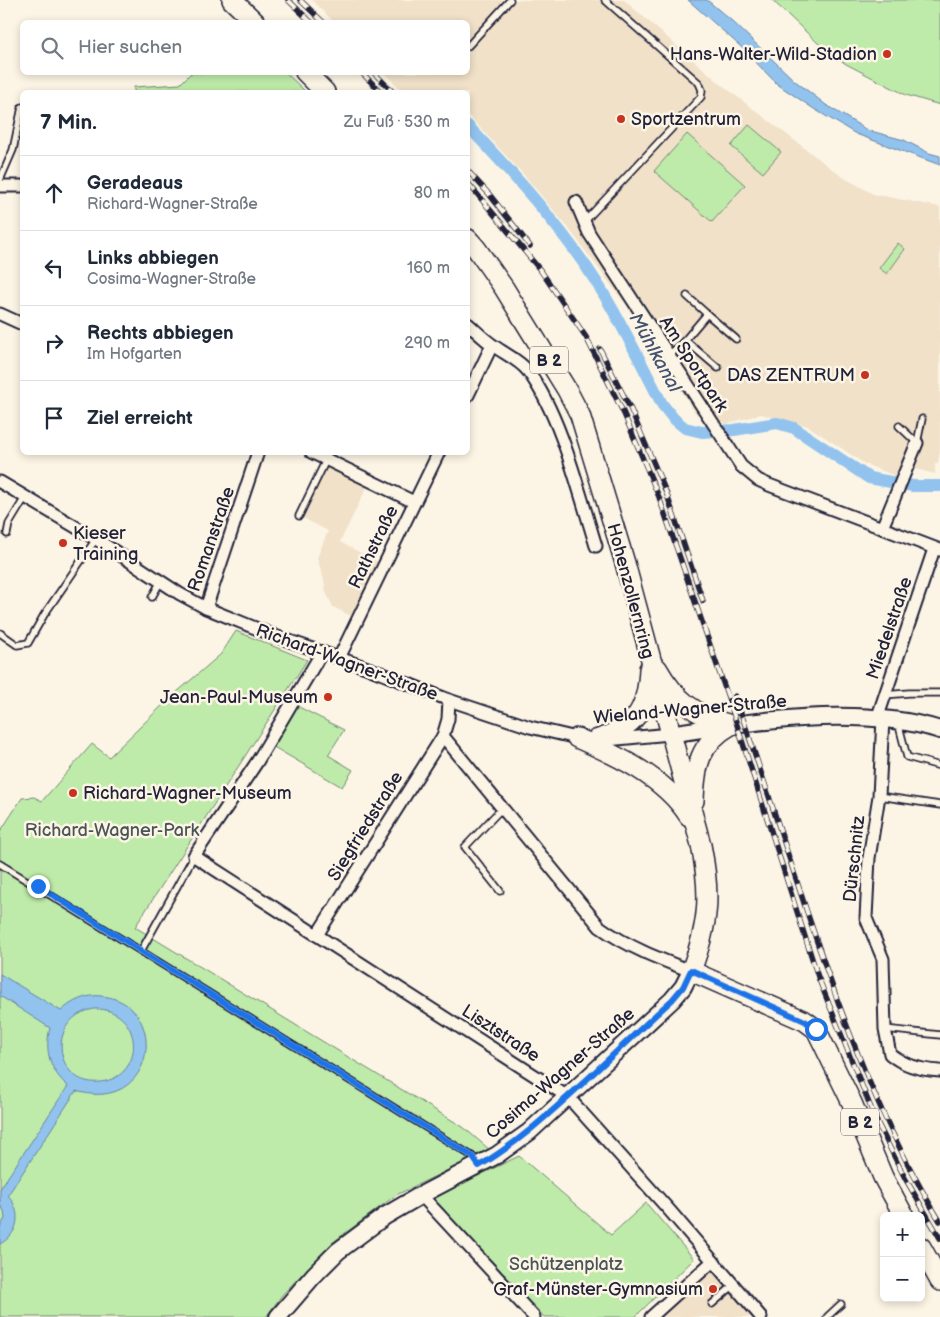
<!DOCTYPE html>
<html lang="de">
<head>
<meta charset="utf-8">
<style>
  :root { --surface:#fff; --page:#f6f6f7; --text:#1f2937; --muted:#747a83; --line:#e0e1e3 }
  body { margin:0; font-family:"Balsamiq Sans",sans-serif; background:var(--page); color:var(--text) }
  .controls { position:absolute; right:15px; bottom:15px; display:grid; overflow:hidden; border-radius:8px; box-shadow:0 2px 8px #0003 }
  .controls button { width:45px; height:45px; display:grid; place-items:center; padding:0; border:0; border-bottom:1px solid var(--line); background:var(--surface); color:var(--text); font:25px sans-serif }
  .stop { position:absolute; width:15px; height:15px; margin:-11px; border:4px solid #1a73e8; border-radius:50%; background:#fff }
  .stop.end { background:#1a73e8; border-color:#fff; box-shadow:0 1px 5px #0008 }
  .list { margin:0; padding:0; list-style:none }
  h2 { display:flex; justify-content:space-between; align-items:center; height:65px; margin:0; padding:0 20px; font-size:21px }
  h2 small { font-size:16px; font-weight:400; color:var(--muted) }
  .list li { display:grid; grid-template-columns:32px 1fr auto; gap:15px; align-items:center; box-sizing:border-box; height:75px; padding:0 20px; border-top:1px solid var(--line) }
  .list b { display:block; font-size:19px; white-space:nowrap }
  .list p { margin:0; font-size:16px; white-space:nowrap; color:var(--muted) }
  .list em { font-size:16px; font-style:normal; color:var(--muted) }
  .icon { flex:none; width:28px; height:28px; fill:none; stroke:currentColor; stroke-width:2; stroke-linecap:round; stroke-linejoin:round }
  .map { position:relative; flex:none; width:940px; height:1317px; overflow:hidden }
  .search { position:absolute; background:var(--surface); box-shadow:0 2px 8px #0003; left:20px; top:20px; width:450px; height:55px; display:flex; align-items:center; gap:12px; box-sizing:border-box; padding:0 18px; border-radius:8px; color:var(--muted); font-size:19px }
  .panel { position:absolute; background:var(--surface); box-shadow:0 2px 8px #0003; left:20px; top:90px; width:450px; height:365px; border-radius:8px }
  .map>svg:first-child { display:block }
</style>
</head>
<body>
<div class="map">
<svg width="940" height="1317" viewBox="0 0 940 1317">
  <rect width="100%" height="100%" fill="#fcf5e5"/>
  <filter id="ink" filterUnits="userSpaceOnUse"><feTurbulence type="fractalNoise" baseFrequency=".02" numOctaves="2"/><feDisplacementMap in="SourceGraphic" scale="10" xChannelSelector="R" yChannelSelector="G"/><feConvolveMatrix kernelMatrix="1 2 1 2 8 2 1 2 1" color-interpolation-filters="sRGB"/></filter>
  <g filter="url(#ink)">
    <g fill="#f0e1c8">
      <polygon points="312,0 624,0 722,85 841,176 873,194 940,207 940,451 938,463 935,463 935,474 915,469 908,481 865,464 808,426 761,414 726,424 696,414 627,306 569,229 524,175 468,115 468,92 404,92 384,73 468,72 468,22 334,22"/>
      <polygon points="325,466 367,487 340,542 378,562 351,616 333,607 326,592 323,576 317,558 328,531 301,517"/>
      <polygon points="713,1261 763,1317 663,1317"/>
    </g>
    <g fill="#beeba9" stroke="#708672">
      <polygon points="772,0 940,0 940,105 906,95 846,64 820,45"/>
      <polygon points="285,72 306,92 134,92 134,87 180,84 191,73"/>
      <polygon points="749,125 781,152 763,173 731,146"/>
      <polygon points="687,134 745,185 712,222 654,171"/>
      <polygon points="898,243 905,249 887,274 879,268"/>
      <polygon points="236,631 307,660 135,927 463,1127 490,1150 396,1195 332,1243 282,1295 266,1317 0,1317 0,832 22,798 34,797 42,801 92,744 109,757 169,699 221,654"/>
      <polygon points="295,705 344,730 328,755 353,770 342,787 272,746"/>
      <polygon points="519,1156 611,1235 646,1203 694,1259 635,1317 544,1317 433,1198"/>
    </g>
    <g fill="#92c3ee" stroke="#6583a6" fill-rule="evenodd">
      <polygon points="688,0 707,0 732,21 794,80 826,105 867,130 904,140 929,153 940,156 940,165 856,134 814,109 777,84 740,46"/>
      <path d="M 0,974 L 61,1011 C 72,1001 86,994 102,996 C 171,1003 157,1115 76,1091 L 8,1195 C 22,1212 20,1233 0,1244 L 0,1228 L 5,1218 L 4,1211 L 0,1205 L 0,1189 L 68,1086 C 50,1071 44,1051 50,1028 L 0,996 ZM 94,1009 C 143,1007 148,1077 100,1082 C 54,1087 45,1017 94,1009 Z"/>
    </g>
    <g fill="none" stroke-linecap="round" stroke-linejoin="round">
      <path stroke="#92c3ee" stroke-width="12" d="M 468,126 C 514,175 560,225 597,283 C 621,321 641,363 662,404 L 673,418 L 685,428 L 702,432 L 734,430 L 777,423 L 794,428 L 869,478 L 913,486 L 940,486"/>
      <g stroke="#22223b" stroke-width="9">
        <g id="lane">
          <polyline points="468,46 510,0"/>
          <polyline points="0,180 13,150 22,107"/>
          <polyline points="585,221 701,97 702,90 699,83 605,0"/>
          <polyline points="707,314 736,339"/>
          <polyline points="685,340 718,368"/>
          <polyline points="668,356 685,340 707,314 687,296"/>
          <polyline points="899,426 917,443 922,419"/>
          <polyline points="299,516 326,460"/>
          <polyline points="7,534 9,524 26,496"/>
          <polyline points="152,597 161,581"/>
          <polyline points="0,633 17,645 28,643 44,615 96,539"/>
          <polyline points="884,695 909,693 940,693"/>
          <polyline points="898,722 907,757 940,766"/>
          <polyline points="879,796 940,805"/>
          <polyline points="0,864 472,1156 478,1164"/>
          <polyline points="500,891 465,847 502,808"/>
          <polyline points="141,951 194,856"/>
          <polyline points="885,1029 940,1035"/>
          <polyline points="712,1304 734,1285"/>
          <polyline points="827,1317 841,1304"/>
        </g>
      </g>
      <g stroke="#22223b" stroke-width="15">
        <g id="street">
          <polyline points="0,186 22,186"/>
          <polyline points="576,202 589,233 600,250 741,466 758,480 769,485 940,550"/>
          <polyline points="0,314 22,324"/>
          <path d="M 468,324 C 476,331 485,340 494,346 C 505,354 519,360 528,371 C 561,416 579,492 596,546"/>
          <polyline points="468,395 492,345"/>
          <polyline points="311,452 414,502"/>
          <polyline points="0,482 96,539 180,594 206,608 275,636 368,668 449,700 530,727 581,739"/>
          <polyline points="882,528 917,443"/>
          <polyline points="206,608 258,452"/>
          <polyline points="322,652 257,762 194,856 568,1097 670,1211 761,1317"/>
          <polyline points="339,658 439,452"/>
          <polyline points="877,719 934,549"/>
          <path d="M 883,719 L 879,796 L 869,858 L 866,918 L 883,959 L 885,1029 L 890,1054 C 903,1065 922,1070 940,1071"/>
          <path d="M 443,736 L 600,927 C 628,947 659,959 691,971"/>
          <polyline points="607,740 670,734"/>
          <polyline points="317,935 443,736 448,719 449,700"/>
          <polyline points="421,1195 534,1317"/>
          <polyline points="651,1317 713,1261"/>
        </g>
      </g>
      <g stroke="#22223b" stroke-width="20">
        <g id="secondary">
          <path d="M 670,734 C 752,721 860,705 940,730"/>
          <polyline points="278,1317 314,1275 338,1251 385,1216 421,1195 497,1155 529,1132 672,1000 683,987 691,971"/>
        </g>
      </g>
      <g stroke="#22223b" stroke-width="22">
        <g id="primary">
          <polyline points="232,0 255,22"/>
          <polyline points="305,72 325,92"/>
          <path d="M 468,239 L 476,248 L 504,288 L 567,390 L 580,415 L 625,563 L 701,845 C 711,895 709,923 691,971 L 805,1021 L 816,1029 L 852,1103 L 883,1177 L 904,1216"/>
          <path d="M 657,668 C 675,700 696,716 731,725"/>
          <path d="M 577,738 C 618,756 664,777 689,816"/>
          <path d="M 596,740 C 636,726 647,712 649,669"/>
          <path d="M 694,801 C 695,767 699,743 731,725"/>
          <polyline points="921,1247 940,1281"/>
        </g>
      </g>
      <use href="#lane" stroke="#fcf5e5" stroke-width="5.5"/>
      <use href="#street" stroke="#fcf5e5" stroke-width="11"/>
      <use href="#secondary" stroke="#fcf5e5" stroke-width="16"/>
      <use href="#primary" stroke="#fcf5e5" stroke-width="19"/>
      <g stroke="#22223b" stroke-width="5.5">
        <g id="rail">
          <polyline points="288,0 311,22"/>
          <polyline points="300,0 323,22"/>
          <polyline points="361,72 381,92"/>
          <polyline points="373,72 393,92"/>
          <polyline points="468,171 489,194 530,246"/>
          <polyline points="468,183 541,271 586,337 624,414 659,497 730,703 818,977 875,1118 905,1178 940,1238"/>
          <polyline points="600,349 631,410 666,492 703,601"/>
          <path d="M 735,696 C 760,767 783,840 807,912 C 842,1018 881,1125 940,1221"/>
        </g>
      </g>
      <use href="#rail" stroke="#fcf5e5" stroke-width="4" stroke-dasharray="11" stroke-linecap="butt"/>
    </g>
  </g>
  <g fill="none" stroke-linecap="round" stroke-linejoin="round" filter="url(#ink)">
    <path stroke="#1a73e8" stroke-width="6" d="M 38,886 L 141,951 L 472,1156 L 479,1166 C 518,1143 550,1113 583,1083 C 613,1055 642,1027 672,1000 L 683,987 L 691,970 L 805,1021 L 816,1029"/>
  </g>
  <g fill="#c8321e" stroke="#fcf5e5" stroke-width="2">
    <circle cx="887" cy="54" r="5"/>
    <circle cx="621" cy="119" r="5"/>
    <circle cx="865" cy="375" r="5"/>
    <circle cx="63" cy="543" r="5"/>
    <circle cx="328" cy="697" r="5"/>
    <circle cx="73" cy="793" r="5"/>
    <circle cx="713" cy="1289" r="5"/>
  </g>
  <g text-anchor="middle" stroke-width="5" stroke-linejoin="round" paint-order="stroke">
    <g fill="#fcf5e5" stroke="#63616e" stroke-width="1">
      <rect x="530" y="346.5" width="38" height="27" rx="4"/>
      <rect x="841" y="1108.5" width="38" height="27" rx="4"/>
    </g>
    <g font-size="16" font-weight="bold" fill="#22223b">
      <text x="549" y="366">B 2</text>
      <text x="860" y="1128">B 2</text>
    </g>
    <g font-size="18" fill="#22223b" stroke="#fcf5e5" text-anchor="end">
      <text x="877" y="60">Hans-Walter-Wild-Stadion</text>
      <text x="631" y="125" text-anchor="start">Sportzentrum</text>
      <text x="855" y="381">DAS ZENTRUM</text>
      <text x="73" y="539" text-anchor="start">Kieser<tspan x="73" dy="21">Training</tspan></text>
      <text x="318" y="703">Jean-Paul-Museum</text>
      <text x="83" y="799" text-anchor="start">Richard-Wagner-Museum</text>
      <text x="703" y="1295">Graf-Münster-Gymnasium</text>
    </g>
    <g font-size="18" fill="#22223b" stroke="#fcf5e5">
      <text transform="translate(694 364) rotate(57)" y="6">Am Sportpark</text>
      <text transform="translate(211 539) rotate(-71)" y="6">Romanstraße</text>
      <text transform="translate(373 547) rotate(-64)" y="6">Rathstraße</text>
      <text transform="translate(631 591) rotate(75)" y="6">Hohenzollernring</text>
      <text transform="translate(889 628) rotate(-71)" y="6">Miedelstraße</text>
      <text transform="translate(347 662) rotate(20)" y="6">Richard-Wagner-Straße</text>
      <text transform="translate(690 709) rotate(-5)" y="6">Wieland-Wagner-Straße</text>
      <text transform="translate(365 826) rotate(-58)" y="6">Siegfriedstraße</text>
      <text transform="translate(854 859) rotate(-84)" y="6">Dürschnitz</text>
      <text transform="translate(501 1033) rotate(33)" y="6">Lisztstraße</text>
      <text transform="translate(560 1073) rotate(-41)" y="6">Cosima-Wagner-Straße</text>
    </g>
    <g font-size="18" fill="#495456" stroke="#fcf5e5">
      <text x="112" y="836">Richard-Wagner-Park</text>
      <text x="566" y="1270">Schützenplatz</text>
    </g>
    <g font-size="19" font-style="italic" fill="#445271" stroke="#fcf5e5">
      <text transform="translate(656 352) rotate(61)" y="7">Mühlkanal</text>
    </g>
  </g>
</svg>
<div class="controls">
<button>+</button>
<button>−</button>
</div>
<div class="stop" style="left:816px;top:1029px"></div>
<div class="stop end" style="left:38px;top:886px"></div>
<div class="search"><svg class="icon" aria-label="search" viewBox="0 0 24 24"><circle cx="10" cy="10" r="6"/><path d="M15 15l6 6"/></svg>Hier suchen</div>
<section class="panel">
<h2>7 Min.<small>Zu Fuß · 530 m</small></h2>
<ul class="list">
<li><svg class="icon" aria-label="ahead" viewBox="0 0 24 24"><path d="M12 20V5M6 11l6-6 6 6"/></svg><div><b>Geradeaus</b><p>Richard-Wagner-Straße</p></div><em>80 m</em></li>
<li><svg class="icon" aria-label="left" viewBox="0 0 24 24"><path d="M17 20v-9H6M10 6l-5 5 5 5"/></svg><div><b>Links abbiegen</b><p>Cosima-Wagner-Straße</p></div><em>160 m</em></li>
<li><svg class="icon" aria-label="right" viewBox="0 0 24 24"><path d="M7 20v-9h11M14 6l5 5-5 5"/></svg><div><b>Rechts abbiegen</b><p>Im Hofgarten</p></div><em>290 m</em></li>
<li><svg class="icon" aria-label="arrive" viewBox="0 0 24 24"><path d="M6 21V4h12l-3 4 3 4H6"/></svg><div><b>Ziel erreicht</b></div></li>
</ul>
</section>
</div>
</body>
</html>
